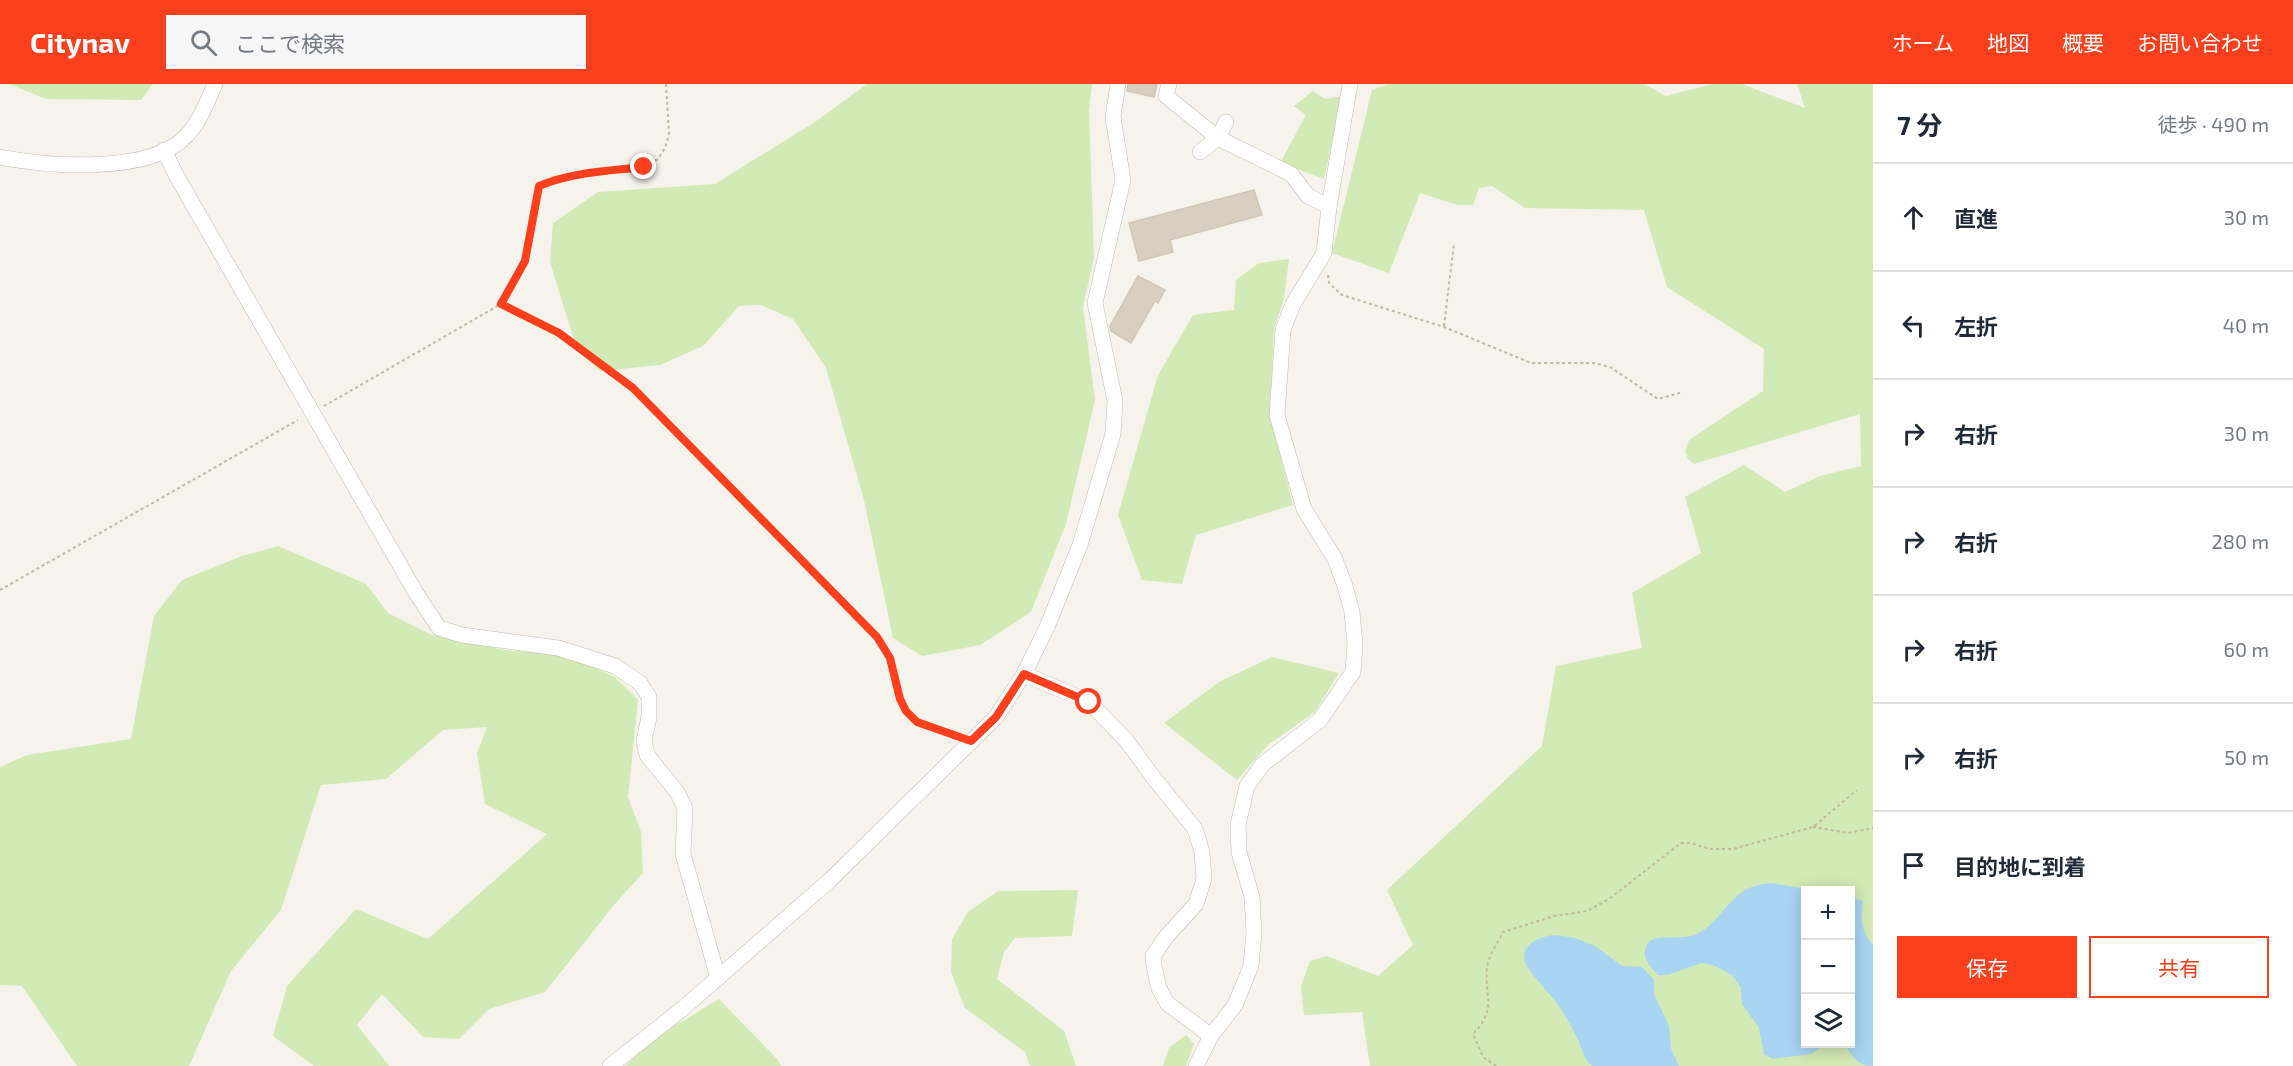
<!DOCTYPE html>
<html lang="ja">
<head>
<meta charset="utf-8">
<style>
  :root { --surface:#fff; --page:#f6f6f7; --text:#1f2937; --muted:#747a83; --line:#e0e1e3; --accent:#fc3f1d }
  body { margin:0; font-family:"Exo 2","Noto Sans JP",sans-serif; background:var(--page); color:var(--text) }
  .controls { position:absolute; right:18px; bottom:18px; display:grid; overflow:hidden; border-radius:0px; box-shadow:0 3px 15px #0003 }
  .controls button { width:54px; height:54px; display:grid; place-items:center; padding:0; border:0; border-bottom:2px solid var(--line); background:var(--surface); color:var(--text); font:30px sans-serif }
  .stop { position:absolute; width:18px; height:18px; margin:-14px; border:4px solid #fc3f1d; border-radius:50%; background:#fff }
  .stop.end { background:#fc3f1d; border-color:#fff; box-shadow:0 2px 6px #0008 }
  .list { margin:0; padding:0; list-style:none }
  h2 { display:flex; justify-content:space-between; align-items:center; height:78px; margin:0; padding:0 24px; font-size:26px }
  h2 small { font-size:20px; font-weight:400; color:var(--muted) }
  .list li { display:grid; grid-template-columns:39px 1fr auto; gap:18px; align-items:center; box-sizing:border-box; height:108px; padding:0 24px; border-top:2px solid var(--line) }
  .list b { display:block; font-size:22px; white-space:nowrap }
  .list em { font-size:20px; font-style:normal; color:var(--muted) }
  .actions { display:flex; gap:12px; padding:18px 24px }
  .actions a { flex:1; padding:14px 0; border:2px solid var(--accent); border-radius:0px; text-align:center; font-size:21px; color:var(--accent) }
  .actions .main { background:var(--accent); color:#fff }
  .icon { flex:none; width:33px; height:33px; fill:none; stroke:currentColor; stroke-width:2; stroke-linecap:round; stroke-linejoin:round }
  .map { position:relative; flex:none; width:1873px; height:982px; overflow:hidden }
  header { display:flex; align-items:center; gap:36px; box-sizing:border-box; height:84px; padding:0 30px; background:var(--accent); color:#fff }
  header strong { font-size:28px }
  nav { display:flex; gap:33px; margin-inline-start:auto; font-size:21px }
  .search { width:420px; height:54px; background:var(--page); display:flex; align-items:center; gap:15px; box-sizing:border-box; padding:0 21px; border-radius:0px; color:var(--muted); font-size:22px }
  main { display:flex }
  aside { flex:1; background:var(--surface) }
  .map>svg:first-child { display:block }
</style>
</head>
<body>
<header>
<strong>Citynav</strong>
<div class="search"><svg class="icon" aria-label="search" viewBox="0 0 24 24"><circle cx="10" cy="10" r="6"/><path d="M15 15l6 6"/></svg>ここで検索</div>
<nav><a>ホーム</a><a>地図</a><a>概要</a><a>お問い合わせ</a></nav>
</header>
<main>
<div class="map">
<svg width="1873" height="982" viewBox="0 0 1873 982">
  <rect width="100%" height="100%" fill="#f6f3ec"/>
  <g fill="#d2eab5" fill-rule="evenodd">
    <polygon points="9,0 153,0 141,16 46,15"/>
    <polygon points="867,0 1092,0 1089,26 1094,174 1083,223 1095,316 1066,440 1031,528 980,561 922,572 893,554 864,416 826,284 793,235 761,221 739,222 703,262 660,281 600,287 577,266 550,178 553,139 598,108 715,100 815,38"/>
    <path d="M 1388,0 L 1644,0 L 1666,12 L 1712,0 L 1742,0 L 1805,24 L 1797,0 L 1873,0 L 1873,982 L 1370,982 L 1362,928 L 1304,931 L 1301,902 L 1310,877 L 1327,872 L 1378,892 L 1413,861 L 1387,806 L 1542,662 L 1556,582 L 1642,564 L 1632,509 L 1701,469 L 1685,413 L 1744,381 L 1785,408 L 1820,392 L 1861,382 L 1860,330 L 1694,380 L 1688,375 L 1685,367 L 1689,356 L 1763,307 L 1764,265 L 1667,203 L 1644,126 L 1525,124 L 1492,102 L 1479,104 L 1473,121 L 1457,121 L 1420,109 L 1389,189 L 1332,169 L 1372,6 ZM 1806,806 L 1850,806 L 1850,960 L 1806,960 Z"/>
    <polygon points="1313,7 1325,15 1342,12 1324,95 1280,79 1306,31 1294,22"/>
    <polygon points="1289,175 1284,215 1274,245 1270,329 1293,421 1196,451 1182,500 1142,496 1118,431 1158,291 1193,231 1234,226 1236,196 1259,179"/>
    <polygon points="278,462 366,500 388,529 432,551 505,566 565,571 615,593 638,616 628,713 641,748 643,789 614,821 545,908 489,925 459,955 423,953 382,910 357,941 389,982 314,982 273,952 287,902 356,825 428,855 547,750 485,720 477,669 487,643 443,646 386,695 321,701 281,826 231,887 189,982 77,982 22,902 0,901 0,683 27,671 131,655 154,532 182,496 242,472"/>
    <polygon points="1272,573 1339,589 1315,628 1269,660 1237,696 1164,639 1219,598"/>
    <polygon points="1078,806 1072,852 1015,854 1004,868 997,895 1064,947 1076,982 1030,982 1025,968 965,924 951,888 952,855 968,828 998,807"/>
    <polygon points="719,915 778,976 781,982 625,982 659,951"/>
    <polygon points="1186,951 1194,960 1186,982 1163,982 1169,964"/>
  </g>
  <g fill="#a9d4f2">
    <path d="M 1772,799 L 1812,806 L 1806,806 L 1806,960 L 1826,960 L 1811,970 L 1773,975 L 1764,970 L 1759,944 L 1742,920 L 1741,904 L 1732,891 L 1713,881 L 1701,879 L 1668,891 L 1658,891 C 1650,882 1639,872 1648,859 C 1655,849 1683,857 1697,850 C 1716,841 1724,821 1741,809 C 1750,802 1761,800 1772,799 Z"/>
    <path d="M 1851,814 L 1863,817 C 1860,833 1861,848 1873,861 L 1873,982 C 1858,982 1854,974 1846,963 L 1829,960 L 1850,960 Z"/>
    <path d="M 1555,851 L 1575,854 L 1595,862 L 1622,882 L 1642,883 L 1654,896 L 1654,910 L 1669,942 L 1671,965 L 1679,982 L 1592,982 C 1584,975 1583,967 1579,958 C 1573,944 1564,930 1556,918 C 1548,907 1524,884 1524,873 C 1524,858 1543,852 1555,851 Z"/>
  </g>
  <g fill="#d8cfc1" stroke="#d3c7b4" stroke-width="1.5">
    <polygon points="1128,0 1157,0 1154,13 1127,7"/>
    <polygon points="1254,106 1262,131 1170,156 1173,168 1139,177 1129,139"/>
    <polygon points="1138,192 1165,206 1158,219 1155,217 1131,259 1111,247 1110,242"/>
  </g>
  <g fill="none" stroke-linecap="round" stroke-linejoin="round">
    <g stroke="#c2bbae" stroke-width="16">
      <g id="minor">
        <polyline points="1169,0 1166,12 1218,54 1291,90 1308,112 1329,123"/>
        <polyline points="164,66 176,91 416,509 439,544 462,551 558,564 615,582 640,599 649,613 649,633 644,656 647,671 677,708 685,724 683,770 718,894"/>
        <polyline points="1200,68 1218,54 1226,38"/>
        <path d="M 0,73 C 47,82 150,91 186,52 C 200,38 207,18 215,0"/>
        <polyline points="1024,590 1089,618 1126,656 1153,693 1195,745 1202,768 1204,795 1196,820 1166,853 1153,872 1154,882 1159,904 1167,919 1211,952"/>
        <polyline points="610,982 681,926 829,797 996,633 1024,590 1047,543 1080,461 1113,350 1115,317 1095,219 1123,96 1113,33 1118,0"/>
        <polyline points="1196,982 1211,952 1235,921 1251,882 1254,849 1252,813 1239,768 1238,741 1247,702 1263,680 1320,636 1353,588 1355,560 1352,528 1345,502 1335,475 1304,425 1277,331 1283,246 1293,220 1324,169 1329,123 1350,0"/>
      </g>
    </g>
    <g stroke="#c4b79f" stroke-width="2" stroke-dasharray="3 3" stroke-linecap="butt">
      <polyline points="1328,191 1329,199 1342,211 1444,243 1531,279 1594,279 1610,283 1658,315 1683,308"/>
      <polyline points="501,220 559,249 633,304 877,553 890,574 900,615 906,627 917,638 956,651"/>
      <polyline points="1444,242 1454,159"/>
      <polyline points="324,322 501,220 525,177 539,102 552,96 587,89 644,83 658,75 665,64 669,50 666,0"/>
      <polyline points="0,506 298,336"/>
      <polyline points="1813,743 1848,749 1873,744"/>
      <path d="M 1496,982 L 1483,973 L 1473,950 C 1498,924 1484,913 1487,883 C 1489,871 1498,858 1503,848 L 1554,832 L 1587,827 L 1609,815 L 1681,759 L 1690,759 L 1711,765 L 1733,765 L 1813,743 L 1857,706"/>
    </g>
    <use href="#minor" stroke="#fff" stroke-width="15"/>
  </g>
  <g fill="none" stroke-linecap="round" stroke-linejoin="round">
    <path stroke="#fc3f1d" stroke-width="8" d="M 644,83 C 609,87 572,88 539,102 L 525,177 L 501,220 L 559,249 L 633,304 L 877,553 L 890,574 L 900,615 L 906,627 L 917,638 L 971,657 L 996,633 L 1024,590 L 1089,618"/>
  </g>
</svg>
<div class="controls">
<button>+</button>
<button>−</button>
<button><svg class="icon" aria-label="layers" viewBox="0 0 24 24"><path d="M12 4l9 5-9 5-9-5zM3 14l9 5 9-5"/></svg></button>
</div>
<div class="stop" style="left:1089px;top:618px"></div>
<div class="stop end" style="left:644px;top:83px"></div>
</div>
<aside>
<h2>7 分<small>徒歩 · 490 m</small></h2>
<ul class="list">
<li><svg class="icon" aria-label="ahead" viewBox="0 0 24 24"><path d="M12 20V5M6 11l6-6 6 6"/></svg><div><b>直進</b></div><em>30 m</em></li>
<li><svg class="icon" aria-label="left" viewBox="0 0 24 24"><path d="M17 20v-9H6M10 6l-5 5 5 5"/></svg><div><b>左折</b></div><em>40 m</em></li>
<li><svg class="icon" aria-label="right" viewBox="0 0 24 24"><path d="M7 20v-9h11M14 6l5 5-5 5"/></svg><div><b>右折</b></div><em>30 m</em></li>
<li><svg class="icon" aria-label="right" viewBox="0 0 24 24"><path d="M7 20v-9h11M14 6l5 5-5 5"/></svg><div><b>右折</b></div><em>280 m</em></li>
<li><svg class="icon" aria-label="right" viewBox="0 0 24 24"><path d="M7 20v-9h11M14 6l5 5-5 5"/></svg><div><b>右折</b></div><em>60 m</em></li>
<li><svg class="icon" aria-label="right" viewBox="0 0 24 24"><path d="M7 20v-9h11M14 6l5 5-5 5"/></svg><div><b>右折</b></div><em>50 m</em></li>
<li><svg class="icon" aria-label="arrive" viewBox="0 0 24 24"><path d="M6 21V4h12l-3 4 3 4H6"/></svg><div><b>目的地に到着</b></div></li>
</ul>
<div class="actions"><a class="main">保存</a><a>共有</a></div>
</aside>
</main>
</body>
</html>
